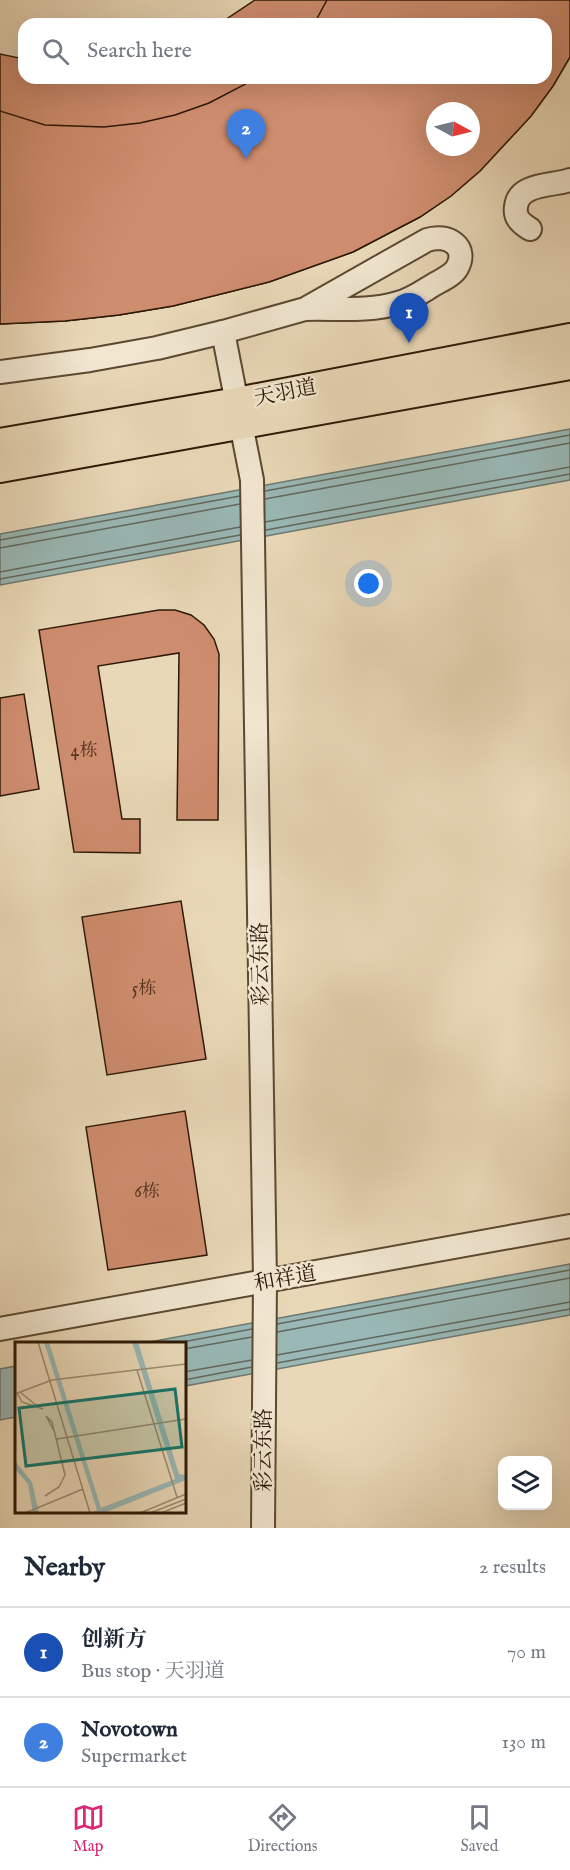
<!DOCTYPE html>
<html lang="en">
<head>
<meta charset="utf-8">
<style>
  :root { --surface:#fff; --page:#f6f6f7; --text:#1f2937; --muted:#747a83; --line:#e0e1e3; --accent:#db2777 }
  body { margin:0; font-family:"IM FELL English","Noto Serif SC",serif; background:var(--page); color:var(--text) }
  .controls { position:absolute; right:18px; bottom:18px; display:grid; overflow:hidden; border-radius:12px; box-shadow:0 6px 24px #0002 }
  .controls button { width:54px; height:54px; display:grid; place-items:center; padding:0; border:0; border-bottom:2px solid var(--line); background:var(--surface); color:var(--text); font:30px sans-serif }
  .compass { position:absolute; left:426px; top:102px; width:54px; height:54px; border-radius:50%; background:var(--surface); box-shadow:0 6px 24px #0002; rotate:97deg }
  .you { position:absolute; left:369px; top:584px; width:21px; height:21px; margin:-15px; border:4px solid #fff; border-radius:50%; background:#1a73e8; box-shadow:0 0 0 9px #1a73e833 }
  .badge { display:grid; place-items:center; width:39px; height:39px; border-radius:50%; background:var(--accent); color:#fff; font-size:20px; font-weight:700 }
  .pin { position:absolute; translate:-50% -50px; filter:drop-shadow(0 2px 3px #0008) }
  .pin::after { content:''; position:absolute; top:32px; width:21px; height:18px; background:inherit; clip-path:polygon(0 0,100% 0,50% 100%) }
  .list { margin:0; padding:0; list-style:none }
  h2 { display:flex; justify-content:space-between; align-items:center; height:78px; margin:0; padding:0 24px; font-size:26px }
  h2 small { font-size:20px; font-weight:400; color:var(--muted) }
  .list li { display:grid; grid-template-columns:39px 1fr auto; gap:18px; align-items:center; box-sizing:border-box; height:90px; padding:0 24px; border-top:2px solid var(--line) }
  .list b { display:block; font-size:22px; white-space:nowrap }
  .list p { margin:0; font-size:20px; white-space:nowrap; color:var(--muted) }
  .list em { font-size:20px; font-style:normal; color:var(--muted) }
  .icon { flex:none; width:33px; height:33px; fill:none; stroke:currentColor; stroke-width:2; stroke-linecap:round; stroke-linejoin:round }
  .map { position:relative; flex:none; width:570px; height:1528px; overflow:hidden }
  .search { position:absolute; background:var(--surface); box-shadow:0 6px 24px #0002; left:18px; right:18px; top:18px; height:66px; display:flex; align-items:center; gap:15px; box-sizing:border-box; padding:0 21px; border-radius:18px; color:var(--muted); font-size:22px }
  .sheet { height:258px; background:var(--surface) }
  nav { display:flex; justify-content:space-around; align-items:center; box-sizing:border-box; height:84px; border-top:2px solid var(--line); background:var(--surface); font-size:16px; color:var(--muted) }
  nav a { display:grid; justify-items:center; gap:3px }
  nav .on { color:var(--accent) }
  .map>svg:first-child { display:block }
</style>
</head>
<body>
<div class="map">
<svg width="570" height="1528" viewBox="0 0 570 1528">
  <rect width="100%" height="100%" fill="#e9d8b7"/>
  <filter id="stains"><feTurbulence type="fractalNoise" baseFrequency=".00333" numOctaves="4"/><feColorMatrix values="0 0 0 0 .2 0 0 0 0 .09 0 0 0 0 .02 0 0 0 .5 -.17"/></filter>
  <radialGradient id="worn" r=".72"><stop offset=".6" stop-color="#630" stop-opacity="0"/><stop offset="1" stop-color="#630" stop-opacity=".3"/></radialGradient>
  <g fill="#99b8b6" stroke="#6e7870" stroke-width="1.5">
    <polygon points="570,429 570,480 0,585 0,534"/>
    <polygon points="570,1264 570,1315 185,1386 184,1344 139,1344"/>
    <polygon points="16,1366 16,1417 0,1420 0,1369"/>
  </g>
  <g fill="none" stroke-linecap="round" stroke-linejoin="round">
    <g stroke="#63685e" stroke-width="1.5">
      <polyline points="265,491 570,435"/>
      <polyline points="265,499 570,443"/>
      <polyline points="265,522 570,467"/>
      <polyline points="266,530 570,474"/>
      <polyline points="0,540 240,496"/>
      <polyline points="0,548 240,504"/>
      <polyline points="0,572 240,527"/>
      <polyline points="0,579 240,535"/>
      <polyline points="277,1324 570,1270"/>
      <polyline points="277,1332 570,1278"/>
      <polyline points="172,1344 252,1329"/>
      <polyline points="184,1349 252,1337"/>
      <polyline points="277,1355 570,1302"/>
      <polyline points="277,1363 570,1309"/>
      <polyline points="184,1372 252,1360"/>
      <polyline points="184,1380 252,1367"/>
    </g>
  </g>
  <g fill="#cf8d6f" stroke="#2d1806" stroke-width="1.5" fill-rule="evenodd">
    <path d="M 255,0 L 570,0 L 570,57 L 553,86 L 531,116 L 480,171 L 451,196 L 420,217 L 353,252 L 269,282 L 173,306 L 119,315 L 65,321 L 0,324 L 0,54 L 24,59 L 24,78 L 546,78 L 546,24 L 219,24 ZM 435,111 L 471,111 L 471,147 L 435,147 Z"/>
    <path d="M 327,0 L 570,0 L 570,57 L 553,86 L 531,116 L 480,171 L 451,196 L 420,217 L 353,252 L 269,282 L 173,306 L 119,315 L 65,321 L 0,324 L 0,111 L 45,125 L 104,127 L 140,123 L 175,115 L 209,103 L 257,78 L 546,78 L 546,24 L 314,24 ZM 435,111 L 471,111 L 471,147 L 435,147 Z"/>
    <polygon points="159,610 175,610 191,615 204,625 214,639 219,654 218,820 177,820 179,653 98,666 122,819 140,819 140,853 74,852 39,630"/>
    <polygon points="24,694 39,789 0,796 0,698"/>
    <polygon points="181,901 206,1059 107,1075 82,917"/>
    <polygon points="185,1111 207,1255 108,1270 86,1127"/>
  </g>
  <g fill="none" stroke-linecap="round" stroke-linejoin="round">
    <g stroke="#5c4832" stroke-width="26">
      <g id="minor">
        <path d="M 530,229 C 522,224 514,218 516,207 C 518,183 552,186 570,180"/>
        <polyline points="223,332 252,480 265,1281 263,1528"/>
        <path d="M 0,372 L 90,360 L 157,348 L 223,332 L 305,309 L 427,240 C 448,233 469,247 457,268 C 453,275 442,280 435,284 C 423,291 411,300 398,303 C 369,312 335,308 305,309"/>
        <polyline points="0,1329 570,1226"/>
      </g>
    </g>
    <g stroke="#2d1806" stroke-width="32">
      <g id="major">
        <polyline points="0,443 237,402 570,338"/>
        <polyline points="0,468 570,365"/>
      </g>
    </g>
    <use href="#minor" stroke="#f1e6d0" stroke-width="22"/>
    <use href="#major" stroke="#e9d8b7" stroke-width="28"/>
  </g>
  <g text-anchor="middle" stroke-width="5" stroke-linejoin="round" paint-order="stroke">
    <g font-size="18" fill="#563520">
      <text x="84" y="756">4栋</text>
      <text x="144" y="994">5栋</text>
      <text x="147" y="1197">6栋</text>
    </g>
    <g font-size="21" fill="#2d1806" stroke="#f1e6d0">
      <text transform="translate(285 392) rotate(-11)" y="7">天羽道</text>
      <text transform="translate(260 964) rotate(-91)" y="7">彩云东路</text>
      <text transform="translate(285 1278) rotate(-10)" y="7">和祥道</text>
      <text transform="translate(263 1450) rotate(-90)" y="7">彩云东路</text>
    </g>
  </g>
  <g transform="translate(15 1342)">
    <rect width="171" height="171" fill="#e9d8b7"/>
    <path d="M 29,0 L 34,0 L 86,166 L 160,137 L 117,0 L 123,0 L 164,132 L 171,133 L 171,138 L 89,171 L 76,171 L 82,168 ZM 0,119 L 17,140 L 24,171 L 18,171 L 13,142 L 0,127 Z" fill="#99b8b6"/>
    <path fill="none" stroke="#9e8b70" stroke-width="1.5" d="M 23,0 L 75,171M 122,28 L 162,155M 5,50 L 22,64M 2,51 L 7,60 L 28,67M 0,52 L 37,38 L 171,22M 42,97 L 171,77M 30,154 L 44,145 L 50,133 L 37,80 L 31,74 L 39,89M 10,171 L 68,147M 125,171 L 171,152M 135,171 L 171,157M 146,171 L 171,161"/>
    <path fill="#0f766e" fill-opacity="0.15" stroke="#0f766e" stroke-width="3" d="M 160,47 L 167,105 L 11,124 L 4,66 Z"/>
    <rect width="171" height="171" fill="none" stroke="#2d1806" stroke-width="3"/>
  </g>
  <rect width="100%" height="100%" filter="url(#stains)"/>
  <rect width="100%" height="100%" fill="url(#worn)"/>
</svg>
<div class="controls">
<button><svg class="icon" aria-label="layers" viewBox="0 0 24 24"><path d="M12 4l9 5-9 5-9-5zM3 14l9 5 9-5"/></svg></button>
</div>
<svg class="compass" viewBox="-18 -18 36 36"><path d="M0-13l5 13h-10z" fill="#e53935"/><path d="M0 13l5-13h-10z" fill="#747a83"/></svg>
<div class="you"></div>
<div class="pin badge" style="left:409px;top:343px;background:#1a4fb4">1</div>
<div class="pin badge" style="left:246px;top:159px;background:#3f7fe0">2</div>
<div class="search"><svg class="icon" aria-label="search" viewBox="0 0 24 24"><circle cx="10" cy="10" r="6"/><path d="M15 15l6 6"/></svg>Search here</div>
</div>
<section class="sheet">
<h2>Nearby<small>2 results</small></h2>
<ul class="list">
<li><span class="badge" style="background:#1a4fb4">1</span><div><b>创新方</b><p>Bus stop · 天羽道</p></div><em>70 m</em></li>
<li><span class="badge" style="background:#3f7fe0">2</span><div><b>Novotown</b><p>Supermarket</p></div><em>130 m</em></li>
</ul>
</section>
<nav>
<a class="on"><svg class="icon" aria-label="map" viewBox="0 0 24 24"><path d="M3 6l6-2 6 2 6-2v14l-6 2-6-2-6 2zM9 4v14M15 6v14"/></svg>Map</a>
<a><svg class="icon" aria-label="directions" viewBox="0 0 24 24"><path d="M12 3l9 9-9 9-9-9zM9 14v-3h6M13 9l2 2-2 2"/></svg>Directions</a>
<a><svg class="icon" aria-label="saved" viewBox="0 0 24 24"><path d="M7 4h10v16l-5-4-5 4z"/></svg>Saved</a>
</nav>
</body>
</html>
